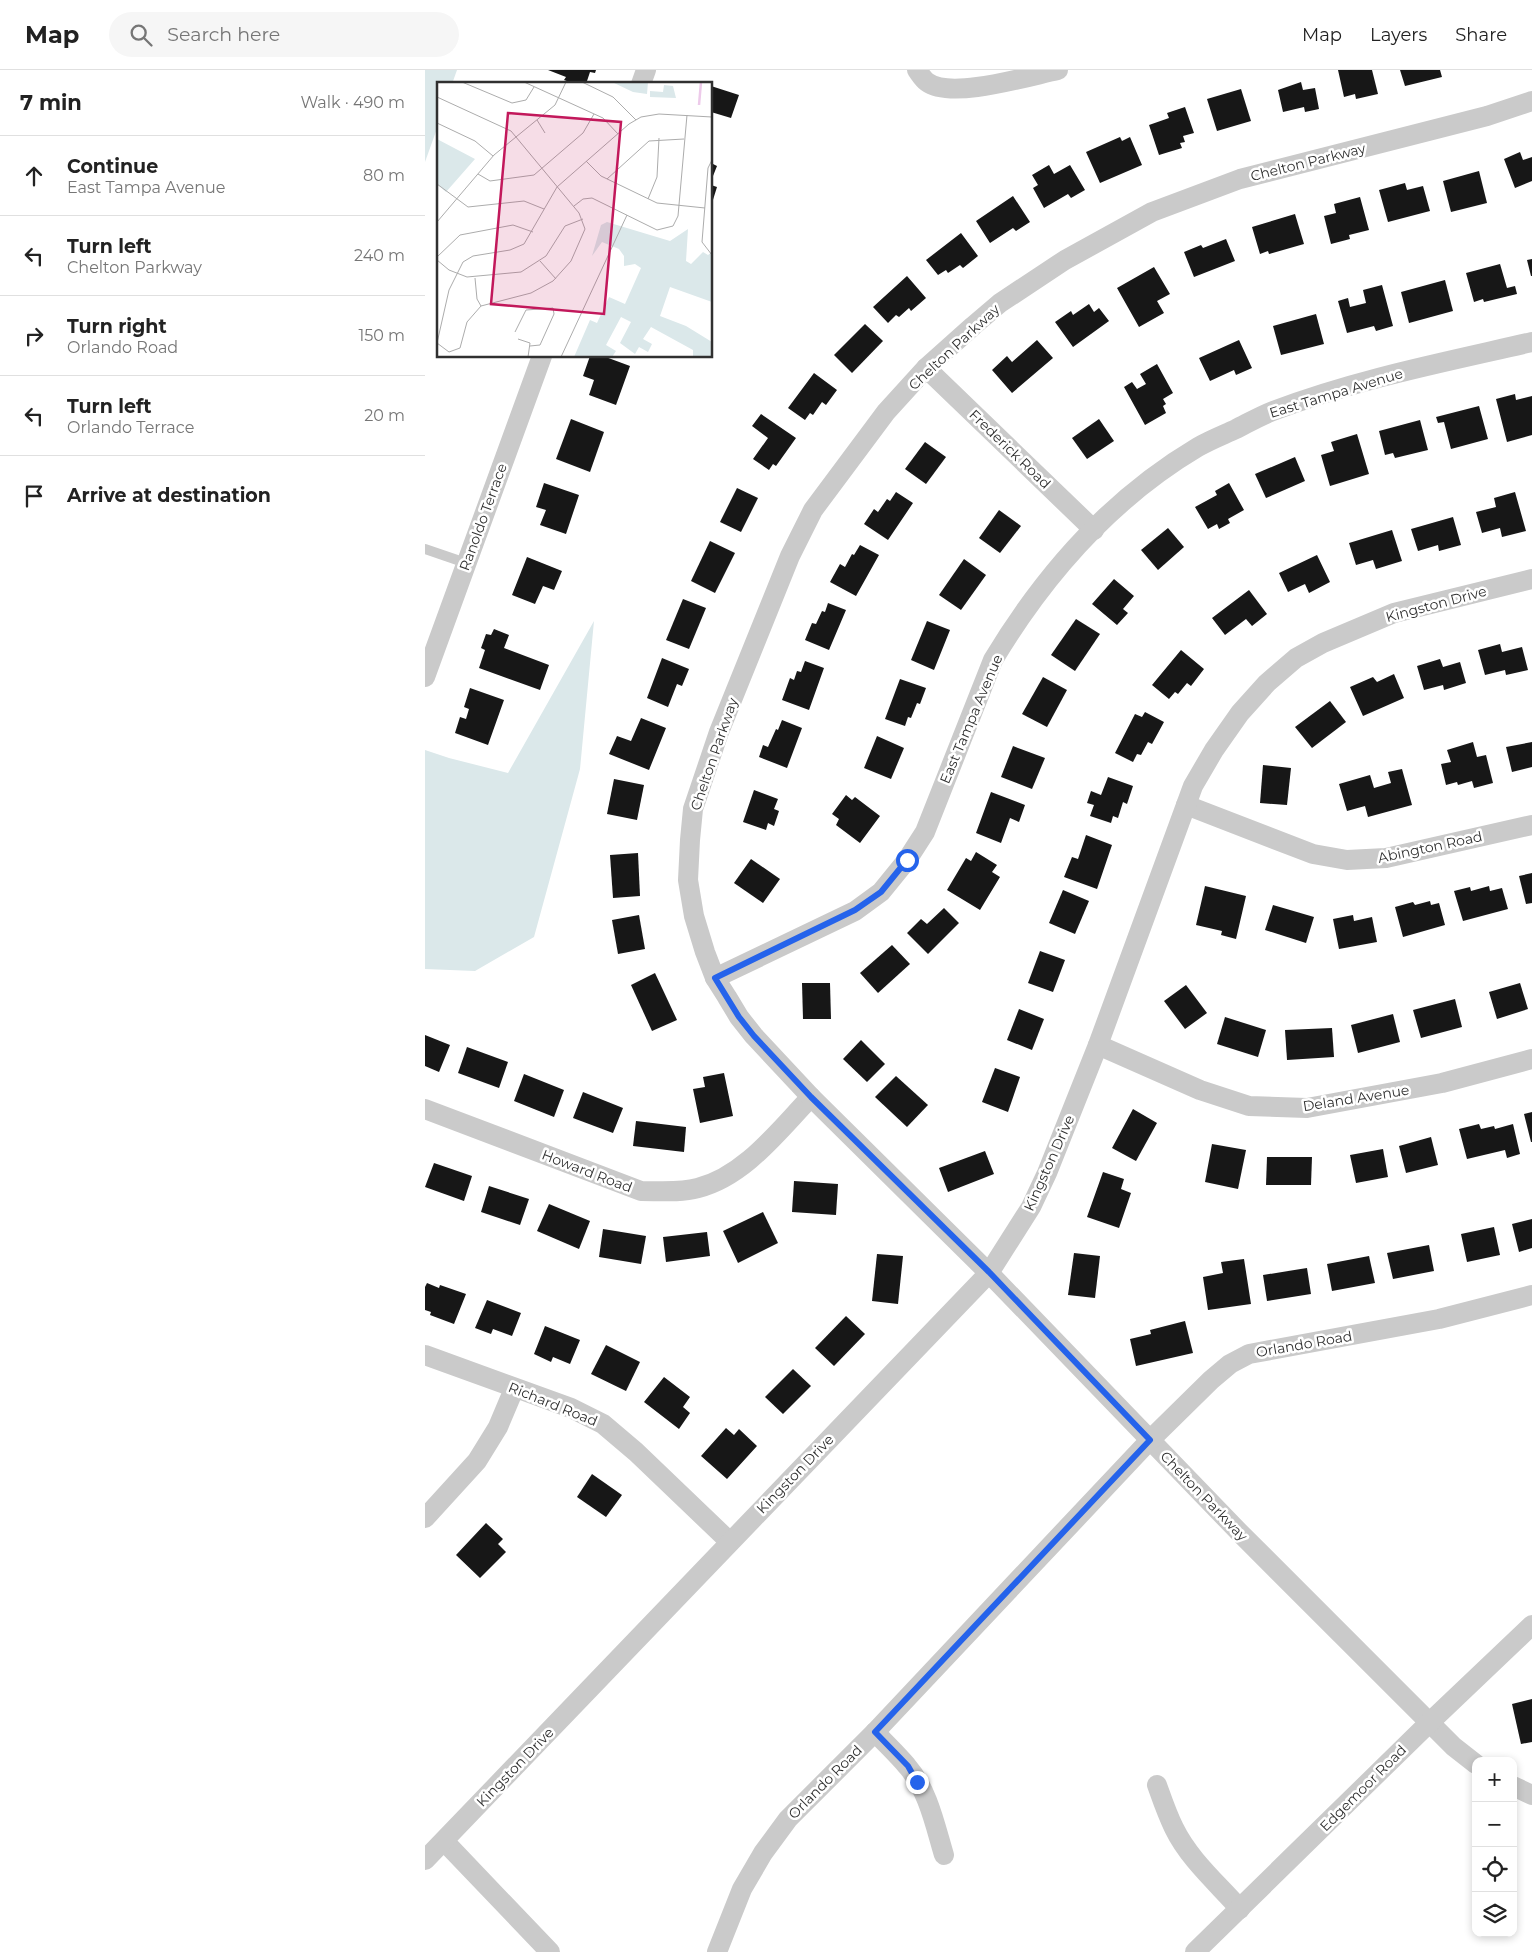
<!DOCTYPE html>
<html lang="en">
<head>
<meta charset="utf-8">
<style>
  :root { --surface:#fff; --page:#f6f6f6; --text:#222; --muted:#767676; --line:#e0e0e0 }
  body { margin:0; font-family:Montserrat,sans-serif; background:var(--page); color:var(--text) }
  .controls { position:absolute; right:15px; bottom:15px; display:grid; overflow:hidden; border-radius:10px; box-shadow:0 2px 8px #0003 }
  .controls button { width:45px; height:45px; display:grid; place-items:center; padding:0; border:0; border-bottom:1px solid var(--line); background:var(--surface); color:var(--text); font:25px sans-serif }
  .stop { position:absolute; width:15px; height:15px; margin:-11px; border:4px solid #2563eb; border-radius:50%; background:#fff }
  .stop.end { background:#2563eb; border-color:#fff; box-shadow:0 1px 5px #0008 }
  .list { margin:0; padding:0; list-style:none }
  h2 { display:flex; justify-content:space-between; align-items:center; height:65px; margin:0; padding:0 20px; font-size:21px }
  h2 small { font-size:16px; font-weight:400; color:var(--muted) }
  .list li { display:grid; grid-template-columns:32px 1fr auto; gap:15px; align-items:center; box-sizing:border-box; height:80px; padding:0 20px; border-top:1px solid var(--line) }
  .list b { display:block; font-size:19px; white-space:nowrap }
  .list p { margin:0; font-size:16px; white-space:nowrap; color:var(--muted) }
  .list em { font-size:16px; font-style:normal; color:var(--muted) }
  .icon { flex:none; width:28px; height:28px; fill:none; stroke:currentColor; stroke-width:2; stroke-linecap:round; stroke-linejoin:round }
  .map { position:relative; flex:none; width:1107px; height:1882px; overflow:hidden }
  header { display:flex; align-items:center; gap:30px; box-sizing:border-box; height:70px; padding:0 25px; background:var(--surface); border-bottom:1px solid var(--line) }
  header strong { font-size:24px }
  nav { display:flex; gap:28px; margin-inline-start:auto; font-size:18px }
  .search { width:350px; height:45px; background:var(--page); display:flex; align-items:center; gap:12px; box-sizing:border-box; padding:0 18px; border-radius:28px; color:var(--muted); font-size:19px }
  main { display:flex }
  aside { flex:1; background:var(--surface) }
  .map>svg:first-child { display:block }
</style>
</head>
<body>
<header>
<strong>Map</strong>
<div class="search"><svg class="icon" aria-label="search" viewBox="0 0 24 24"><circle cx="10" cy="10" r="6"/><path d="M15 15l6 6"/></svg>Search here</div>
<nav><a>Map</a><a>Layers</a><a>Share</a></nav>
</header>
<main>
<aside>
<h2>7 min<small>Walk · 490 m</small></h2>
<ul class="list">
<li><svg class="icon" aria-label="ahead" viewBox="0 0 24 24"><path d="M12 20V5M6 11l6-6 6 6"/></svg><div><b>Continue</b><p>East Tampa Avenue</p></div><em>80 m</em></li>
<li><svg class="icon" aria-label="left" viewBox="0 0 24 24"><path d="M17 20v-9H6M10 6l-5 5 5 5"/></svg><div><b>Turn left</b><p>Chelton Parkway</p></div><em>240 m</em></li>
<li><svg class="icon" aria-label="right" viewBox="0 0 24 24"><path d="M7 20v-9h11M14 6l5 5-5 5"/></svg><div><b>Turn right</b><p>Orlando Road</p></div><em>150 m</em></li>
<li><svg class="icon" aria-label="left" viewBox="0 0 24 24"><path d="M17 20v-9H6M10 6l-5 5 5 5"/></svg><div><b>Turn left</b><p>Orlando Terrace</p></div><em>20 m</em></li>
<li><svg class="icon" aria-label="arrive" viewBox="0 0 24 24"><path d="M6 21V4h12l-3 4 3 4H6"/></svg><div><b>Arrive at destination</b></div></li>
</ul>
</aside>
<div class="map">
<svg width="1107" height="1882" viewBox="0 0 1107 1882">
  <rect width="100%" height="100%" fill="#fff"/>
  <g fill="#dbe8ea">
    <polygon points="0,0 32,0 27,14 14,14 14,53 0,92"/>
    <polygon points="169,551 155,699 109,867 50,901 0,899 0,680 24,688 83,703"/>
  </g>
  <g fill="#171717">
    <polygon points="123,0 171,0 170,3 165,2 161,14 150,14 139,10 141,7"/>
    <polygon points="913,0 947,0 953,24 931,29 930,24 919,27"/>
    <polygon points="975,0 1015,0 1017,7 980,16"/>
    <polygon points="876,12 878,20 890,18 894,39 880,42 879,37 858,42 853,20"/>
    <polygon points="286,16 314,25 306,48 286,42"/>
    <polygon points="816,19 826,51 792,61 782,29"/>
    <polygon points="760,37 769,63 758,66 760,72 755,73 757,78 734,85 724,55 744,48 742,43"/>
    <polygon points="695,67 697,71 705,67 717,95 675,113 661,82"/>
    <polygon points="1095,82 1098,90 1107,87 1107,111 1090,118 1079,89"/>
    <polygon points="286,93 292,96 286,111"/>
    <polygon points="624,95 629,104 645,95 660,120 646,128 643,124 619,138 608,118 613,115 607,105"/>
    <polygon points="1054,101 1062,133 1026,142 1018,111"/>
    <polygon points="980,113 982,120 998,116 1005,141 963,152 954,120"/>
    <polygon points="286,115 292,117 287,133 286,133"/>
    <polygon points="588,126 605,152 591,161 588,158 565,173 551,151"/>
    <polygon points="935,127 944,160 924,165 925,169 906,174 899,146 911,143 909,134"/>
    <polygon points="870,144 879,174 844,184 843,181 835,184 827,157"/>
    <polygon points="536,163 553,186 538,198 535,195 523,203 521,200 513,205 501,190"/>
    <polygon points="801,169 810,191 769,207 759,182 776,175 778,178"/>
    <polygon points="1107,189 1107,206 1106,206 1102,190"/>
    <polygon points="1075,194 1082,218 1090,216 1092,224 1059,232 1058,229 1049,232 1041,203"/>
    <polygon points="729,197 745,224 732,231 739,243 714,257 692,218"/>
    <polygon points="482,206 501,228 486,241 484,238 474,247 471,245 463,253 448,237"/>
    <polygon points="1020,210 1028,241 984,253 976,222"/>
    <polygon points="957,215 968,256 951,261 949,256 922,263 913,231 923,228 925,237 941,233 938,220"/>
    <polygon points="664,234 669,242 674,238 684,251 648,277 630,252 646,241 648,245"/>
    <polygon points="891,244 899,274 856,285 848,256"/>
    <polygon points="440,254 458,271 427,303 409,285"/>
    <polygon points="612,270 628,288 587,323 567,300 582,286 587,292"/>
    <polygon points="814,270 827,298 811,305 809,300 785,311 774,288"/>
    <polygon points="165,286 178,286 205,296 191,335 164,325 169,310 158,306"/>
    <polygon points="732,294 748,323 738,329 741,334 738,336 741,343 720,355 699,317 707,312 712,319 721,314 715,304"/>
    <polygon points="389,303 412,320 401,335 397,332 388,345 385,343 380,350 363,338"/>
    <polygon points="1090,324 1091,330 1107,326 1107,365 1082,372 1071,329"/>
    <polygon points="1054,336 1063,369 1026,379 1019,352 1013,353 1011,347"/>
    <polygon points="336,344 371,368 351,396 348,394 344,400 328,389 343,368 327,356"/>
    <polygon points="146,349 179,362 165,402 131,389"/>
    <polygon points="674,349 689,371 662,389 647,368"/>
    <polygon points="995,350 1003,380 970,388 968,383 960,385 954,361"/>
    <polygon points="932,364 944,404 905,416 896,385 909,381 906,372"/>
    <polygon points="500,372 521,387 501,414 480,399"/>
    <polygon points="870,387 880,411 841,428 830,404"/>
    <polygon points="119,413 154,425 141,464 115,455 121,440 111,437"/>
    <polygon points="804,413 819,440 803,449 805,453 794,459 792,454 783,459 770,437 792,425 790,421"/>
    <polygon points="312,418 333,428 316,462 295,452"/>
    <polygon points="471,422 488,433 463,470 439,454 449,439 453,442 462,429 465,431"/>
    <polygon points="1090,422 1101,461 1077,467 1075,458 1057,463 1051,442 1071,437 1069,428"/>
    <polygon points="574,440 596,456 575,483 554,468"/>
    <polygon points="1028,447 1036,475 1014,481 1013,475 993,481 986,459"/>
    <polygon points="743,458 759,477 733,500 716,480"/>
    <polygon points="967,460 977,491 951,499 948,490 931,495 924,473"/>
    <polygon points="285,471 310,483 290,523 266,511"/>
    <polygon points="435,475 454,485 431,526 405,512 415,494 420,497 427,484 429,485"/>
    <polygon points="892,485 905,512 884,523 880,514 863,522 854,503"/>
    <polygon points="102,487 137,501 129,520 118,516 110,534 87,525"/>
    <polygon points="539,489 561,505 536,540 514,525"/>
    <polygon points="689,509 709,526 698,539 703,543 692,555 667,534"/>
    <polygon points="824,520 842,544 827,556 821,549 800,565 787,548"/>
    <polygon points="258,529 281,538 264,579 241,570"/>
    <polygon points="403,533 421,540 404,580 380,570 387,553 391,554 397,541 400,542"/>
    <polygon points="651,549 675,564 650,601 626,585"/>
    <polygon points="502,551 525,560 509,600 486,590"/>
    <polygon points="69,559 84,565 79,578 124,595 115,620 54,598 60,580 56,578 61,564 66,565"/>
    <polygon points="1075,574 1077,582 1097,577 1103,600 1081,605 1080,600 1060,605 1053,580"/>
    <polygon points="756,580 779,599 766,616 762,613 753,624 750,622 744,629 727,615"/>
    <polygon points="237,588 264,599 257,616 252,614 243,637 222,628"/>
    <polygon points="1015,589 1018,597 1035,592 1041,613 1019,620 1018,615 999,620 992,596"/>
    <polygon points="380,591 399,598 384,640 357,630 365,608 369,610 372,601 376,602"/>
    <polygon points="969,604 979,628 938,646 925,617 948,607 952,612"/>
    <polygon points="618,607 642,620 622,657 597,644"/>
    <polygon points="475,609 501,618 495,634 492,633 486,648 483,647 480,656 460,649"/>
    <polygon points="45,618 79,630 63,675 30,663 35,647 41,649 44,639 39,637"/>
    <polygon points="905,631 921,652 887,678 870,657"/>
    <polygon points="720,642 739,652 727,674 723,672 716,685 712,684 708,692 690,683 710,644 717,647"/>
    <polygon points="216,648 241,658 224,700 184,684 192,666 206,671"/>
    <polygon points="357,650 377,658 362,698 334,687 338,675 343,677 351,659 353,660"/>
    <polygon points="452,666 479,678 466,709 439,698"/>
    <polygon points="1048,672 1052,687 1061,685 1068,713 1049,718 1047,711 1033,715 1032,712 1021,715 1016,694 1026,692 1022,680"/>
    <polygon points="1107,672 1107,697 1087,702 1081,677"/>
    <polygon points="588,676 620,688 607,719 576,707"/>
    <polygon points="838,695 866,698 862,735 835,733"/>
    <polygon points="977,699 987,735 943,747 940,736 922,741 914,714 945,705 949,718 966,713 963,702"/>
    <polygon points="683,707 708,716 702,734 698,732 693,748 688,746 686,753 665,746 669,735 662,733 666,721 676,725"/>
    <polygon points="189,709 219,715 212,750 182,744"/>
    <polygon points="329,720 353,729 349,739 354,741 349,756 343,753 341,760 318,752"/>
    <polygon points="566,722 600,735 594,752 585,748 576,773 551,763"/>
    <polygon points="421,725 427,730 430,727 455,746 435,773 411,755 414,749 407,744"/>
    <polygon points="661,765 687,775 672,819 639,807 647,787 653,789"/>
    <polygon points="551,782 572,795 567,802 575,807 555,840 522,820 541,788 546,791"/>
    <polygon points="213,783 215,826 188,828 185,785"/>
    <polygon points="326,789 355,809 338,833 309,813"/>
    <polygon points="1107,803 1107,833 1101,834 1094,806"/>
    <polygon points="780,816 821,826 811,869 796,865 797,861 771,855"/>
    <polygon points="1064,816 1065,821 1077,818 1083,839 1038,851 1029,821 1045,817 1046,821"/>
    <polygon points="638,820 664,831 650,864 624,853"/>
    <polygon points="1005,831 1006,835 1014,833 1020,855 978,867 970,837 988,832 990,835"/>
    <polygon points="848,835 889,847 881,873 840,860"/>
    <polygon points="519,838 534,853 503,884 482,863 496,849 502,854"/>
    <polygon points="214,845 220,879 193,884 187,850"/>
    <polygon points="928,845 929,851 947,847 952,872 914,879 908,849"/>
    <polygon points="467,875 485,894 453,923 435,903"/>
    <polygon points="615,881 640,890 628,922 603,913"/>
    <polygon points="230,903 252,950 227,961 206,915"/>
    <polygon points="377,913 405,913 406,949 378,949"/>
    <polygon points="1095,913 1103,939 1072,949 1064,922"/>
    <polygon points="761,915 782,943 760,959 739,931"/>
    <polygon points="1030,929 1037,957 996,968 988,940"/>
    <polygon points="594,939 619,949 607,980 582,970"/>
    <polygon points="968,944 975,972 933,983 926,955"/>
    <polygon points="800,947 841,960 833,987 792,974"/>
    <polygon points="907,958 909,987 862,990 860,960"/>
    <polygon points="0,965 25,975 14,1002 0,996"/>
    <polygon points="436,970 460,994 442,1012 418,989"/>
    <polygon points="42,977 83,992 74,1018 33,1003"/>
    <polygon points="570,998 595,1007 583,1042 557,1032"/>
    <polygon points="299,1003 308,1046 275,1053 268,1019 280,1017 278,1007"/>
    <polygon points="99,1004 139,1020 129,1047 89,1031"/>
    <polygon points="471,1006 503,1035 482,1057 450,1027"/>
    <polygon points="158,1022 198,1038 188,1063 148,1048"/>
    <polygon points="708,1039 732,1053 711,1091 687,1078"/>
    <polygon points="1107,1042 1107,1072 1106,1072 1099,1044"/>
    <polygon points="211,1051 261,1057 259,1082 208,1076"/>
    <polygon points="1054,1054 1056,1059 1069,1056 1070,1059 1088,1054 1095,1084 1082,1088 1080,1080 1042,1089 1034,1059"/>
    <polygon points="1006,1067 1013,1095 981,1103 974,1076"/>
    <polygon points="787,1074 821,1080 813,1119 780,1112"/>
    <polygon points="958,1079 963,1107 931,1113 925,1085"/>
    <polygon points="560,1081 569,1104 523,1122 514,1098"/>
    <polygon points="842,1087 887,1087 886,1115 841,1115"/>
    <polygon points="9,1093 47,1106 39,1131 0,1117"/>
    <polygon points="678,1102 699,1109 696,1119 706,1123 694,1158 662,1147"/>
    <polygon points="369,1111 413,1114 411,1145 367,1142"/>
    <polygon points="64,1116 104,1129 95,1155 56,1142"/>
    <polygon points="124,1134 165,1151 154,1179 112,1161"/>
    <polygon points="338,1142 353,1173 313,1193 298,1161"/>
    <polygon points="1107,1149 1107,1178 1094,1182 1087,1154"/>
    <polygon points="1069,1157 1075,1185 1042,1192 1036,1164"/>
    <polygon points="178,1159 221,1166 216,1194 174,1187"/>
    <polygon points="282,1162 285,1186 241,1192 238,1167"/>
    <polygon points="1004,1175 1009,1201 968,1209 962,1183"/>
    <polygon points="649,1183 675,1186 670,1228 643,1225"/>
    <polygon points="452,1184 478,1186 473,1234 447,1231"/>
    <polygon points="944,1186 950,1213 907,1221 902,1194"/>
    <polygon points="819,1189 826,1234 783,1240 778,1207 798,1203 796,1192"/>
    <polygon points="882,1198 886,1224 842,1231 838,1205"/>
    <polygon points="2,1213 14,1218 15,1215 41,1224 29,1254 5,1245 6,1242 0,1240 0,1217"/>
    <polygon points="62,1230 96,1243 87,1266 68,1259 66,1264 50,1258"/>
    <polygon points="421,1246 440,1264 409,1296 390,1278"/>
    <polygon points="760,1251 768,1283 711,1296 705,1269 726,1264 725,1260"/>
    <polygon points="120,1256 155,1270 145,1294 128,1287 126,1292 109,1284"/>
    <polygon points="181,1275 215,1292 201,1321 166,1304"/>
    <polygon points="368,1299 386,1316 358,1344 340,1327"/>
    <polygon points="239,1307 265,1327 258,1337 265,1343 254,1359 219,1332"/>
    <polygon points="301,1358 309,1365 314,1359 332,1376 302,1409 276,1386"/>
    <polygon points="167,1404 197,1425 181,1447 152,1427"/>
    <polygon points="61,1453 78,1469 73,1474 81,1482 55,1508 31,1485"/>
    <polygon points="1107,1629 1107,1672 1096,1674 1087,1634"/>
  </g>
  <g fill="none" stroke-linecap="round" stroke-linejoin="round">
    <polyline stroke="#cacaca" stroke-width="10" points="0,479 41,493"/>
    <g stroke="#cacaca" stroke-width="20">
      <path d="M 492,0 C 495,4 498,9 502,12 C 526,30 604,6 633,0"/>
      <polyline points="216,14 221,0"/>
      <polyline points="501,298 669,460"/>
      <polyline points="0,607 117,286"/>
      <polyline points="761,735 888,784 922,790 961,788 1107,755"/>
      <path d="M 290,908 L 430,841 L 456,822 L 482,790 L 500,762 L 568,590 C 619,505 687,428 773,377 C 785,370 798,365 811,359 C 823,353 835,346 848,341 C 932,309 1020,292 1107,272"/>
      <polyline points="673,975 775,1020 824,1036 882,1038 1017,1013 1107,989"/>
      <path d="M 0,1039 L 216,1121 C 235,1121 255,1123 273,1118 C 320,1106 354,1060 386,1027"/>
      <polyline points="0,1285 146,1338 178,1354 211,1382 305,1472"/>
      <polyline points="0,1448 52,1391 73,1357 89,1319"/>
      <path d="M 450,1662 C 460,1673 472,1684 482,1696 C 503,1720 510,1755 519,1785"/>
      <polyline points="1051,1694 1028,1676 814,1462 564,1203 386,1027 329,966 314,947 302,927 290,908 280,882 269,846 263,810 265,770 268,739 294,662 365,486 388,440 461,342 501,298 548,256 575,233 640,190 727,142 815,109 1062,46 1107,31"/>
      <path d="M 732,1715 C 737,1729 742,1744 749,1758 C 764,1789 792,1813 815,1839"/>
      <polyline points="1088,1716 1107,1725"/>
      <polyline points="19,1771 125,1882"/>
      <polyline points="0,1790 564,1203 606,1137 622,1103 673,975 768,716 789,680 815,643 842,613 871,588 898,573 969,543 1107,509"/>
      <polyline points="292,1882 317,1819 338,1783 363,1749 450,1662 725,1370 786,1310 805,1294 824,1284 1014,1249 1107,1225"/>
      <polyline points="770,1882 1004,1653 1107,1555"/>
    </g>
  </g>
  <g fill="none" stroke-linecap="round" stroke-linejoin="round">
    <polyline stroke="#2563eb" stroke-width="6" points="482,790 456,822 430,840 290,908 314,947 329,966 386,1027 564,1202 725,1370 450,1662 483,1696 492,1712"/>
  </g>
  <g text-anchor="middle" stroke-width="5" stroke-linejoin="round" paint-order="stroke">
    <g font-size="14" fill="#303030" stroke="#fff">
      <text transform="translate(883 92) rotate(-14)" y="5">Chelton Parkway</text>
      <text transform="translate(529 277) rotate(-43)" y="5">Chelton Parkway</text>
      <text transform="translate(911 323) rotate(-17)" y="5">East Tampa Avenue</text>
      <text transform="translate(585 379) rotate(44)" y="5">Frederick Road</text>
      <text transform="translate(58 447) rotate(-70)" y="5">Ranoldo Terrace</text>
      <text transform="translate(1011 534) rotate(-15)" y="5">Kingston Drive</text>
      <text transform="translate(546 649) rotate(-67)" y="5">East Tampa Avenue</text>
      <text transform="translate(289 684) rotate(-71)" y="5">Chelton Parkway</text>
      <text transform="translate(1005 777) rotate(-12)" y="5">Abington Road</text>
      <text transform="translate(931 1028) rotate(-9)" y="5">Deland Avenue</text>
      <text transform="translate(624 1093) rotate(-66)" y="5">Kingston Drive</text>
      <text transform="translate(162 1101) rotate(21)" y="5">Howard Road</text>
      <text transform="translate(879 1274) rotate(-10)" y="5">Orlando Road</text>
      <text transform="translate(128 1334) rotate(22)" y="5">Richard Road</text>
      <text transform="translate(370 1404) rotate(-46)" y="5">Kingston Drive</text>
      <text transform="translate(779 1426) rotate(46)" y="5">Chelton Parkway</text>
      <text transform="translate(90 1697) rotate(-46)" y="5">Kingston Drive</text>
      <text transform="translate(400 1712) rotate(-45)" y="5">Orlando Road</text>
      <text transform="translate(938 1718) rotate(-45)" y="5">Edgemoor Road</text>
    </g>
  </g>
  <g transform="translate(12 12)">
    <rect width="275" height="275" fill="#fff"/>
    <path d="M 175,0 L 211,0 L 210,12 L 196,10 ZM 227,3 L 236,4 L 239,16 L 213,15 L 213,9 L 226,10 ZM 0,57 L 38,77 L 9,110 L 0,102 ZM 170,140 L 233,159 L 251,147 L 249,179 L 254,182 L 266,170 L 271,173 L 275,170 L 275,220 L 233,205 L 223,234 L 249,244 L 275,260 L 275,275 L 256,275 L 256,268 L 214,245 L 206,257 L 215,262 L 211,270 L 202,265 L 198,272 L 183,261 L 194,240 L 184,235 L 169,263 L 179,269 L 175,275 L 137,275 L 153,238 L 160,241 L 172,215 L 188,222 L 204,186 L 198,182 L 187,184 L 187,174 L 182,167 L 165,160 L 155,174 L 164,143 Z" fill="#dbe8ea"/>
    <path fill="none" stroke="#edcaea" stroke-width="2.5" d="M 262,23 L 264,0"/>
    <path fill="none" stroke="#acacac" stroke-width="1" d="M 25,0 L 75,21 L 89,18 L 97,5M 87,0 L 166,36 L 181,52M 145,0 L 176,15 L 199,38M 0,15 L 74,49 L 142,131 L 148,147 L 134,179 L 116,199 L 94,211 L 44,224 L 30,240 L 23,266 L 12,270 L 0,261M 100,38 L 108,51M 0,41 L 38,59 L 56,74M 275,78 L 271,86 L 265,160 L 275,173M 149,79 L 164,94 L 220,121 L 268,126M 41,92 L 53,99 L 97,93 L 146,51 L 157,32M 170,97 L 212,59 L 247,57M 0,102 L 31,125 L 87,119 L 107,127M 211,117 L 220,95 L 222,56M 137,124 L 146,117 L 155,116 L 220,148 L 236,144 L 241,134 L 250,33M 0,140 L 57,73 L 118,23 L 129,0M 0,175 L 23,153 L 76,143 L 96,150M 0,178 L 12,188 L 30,195 L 84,190 L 109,174 L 128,144 L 146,137M 103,179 L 119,197M 38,196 L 40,217 L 44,224M 78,250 L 89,228 L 116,226 L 117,232 L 103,263 L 93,264M 81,257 L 93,261 L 91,275M 0,261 L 12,208 L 26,180 L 36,174 L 73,168 L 87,162 L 120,105 L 192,42 L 204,35 L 222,32 L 275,35M 124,275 L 190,133"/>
    <path fill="#c2185b" fill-opacity="0.15" stroke="#c2185b" stroke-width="2.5" d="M 71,31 L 184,40 L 167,232 L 54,222 Z"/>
    <rect width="275" height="275" fill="none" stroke="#303030" stroke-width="2.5"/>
  </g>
</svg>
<div class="controls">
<button>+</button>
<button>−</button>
<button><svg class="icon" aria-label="locate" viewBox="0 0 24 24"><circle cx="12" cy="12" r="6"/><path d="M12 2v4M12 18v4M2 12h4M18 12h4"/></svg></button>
<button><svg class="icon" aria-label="layers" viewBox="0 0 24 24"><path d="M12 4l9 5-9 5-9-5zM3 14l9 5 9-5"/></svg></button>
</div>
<div class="stop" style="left:482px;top:790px"></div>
<div class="stop end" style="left:492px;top:1712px"></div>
</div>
</main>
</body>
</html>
